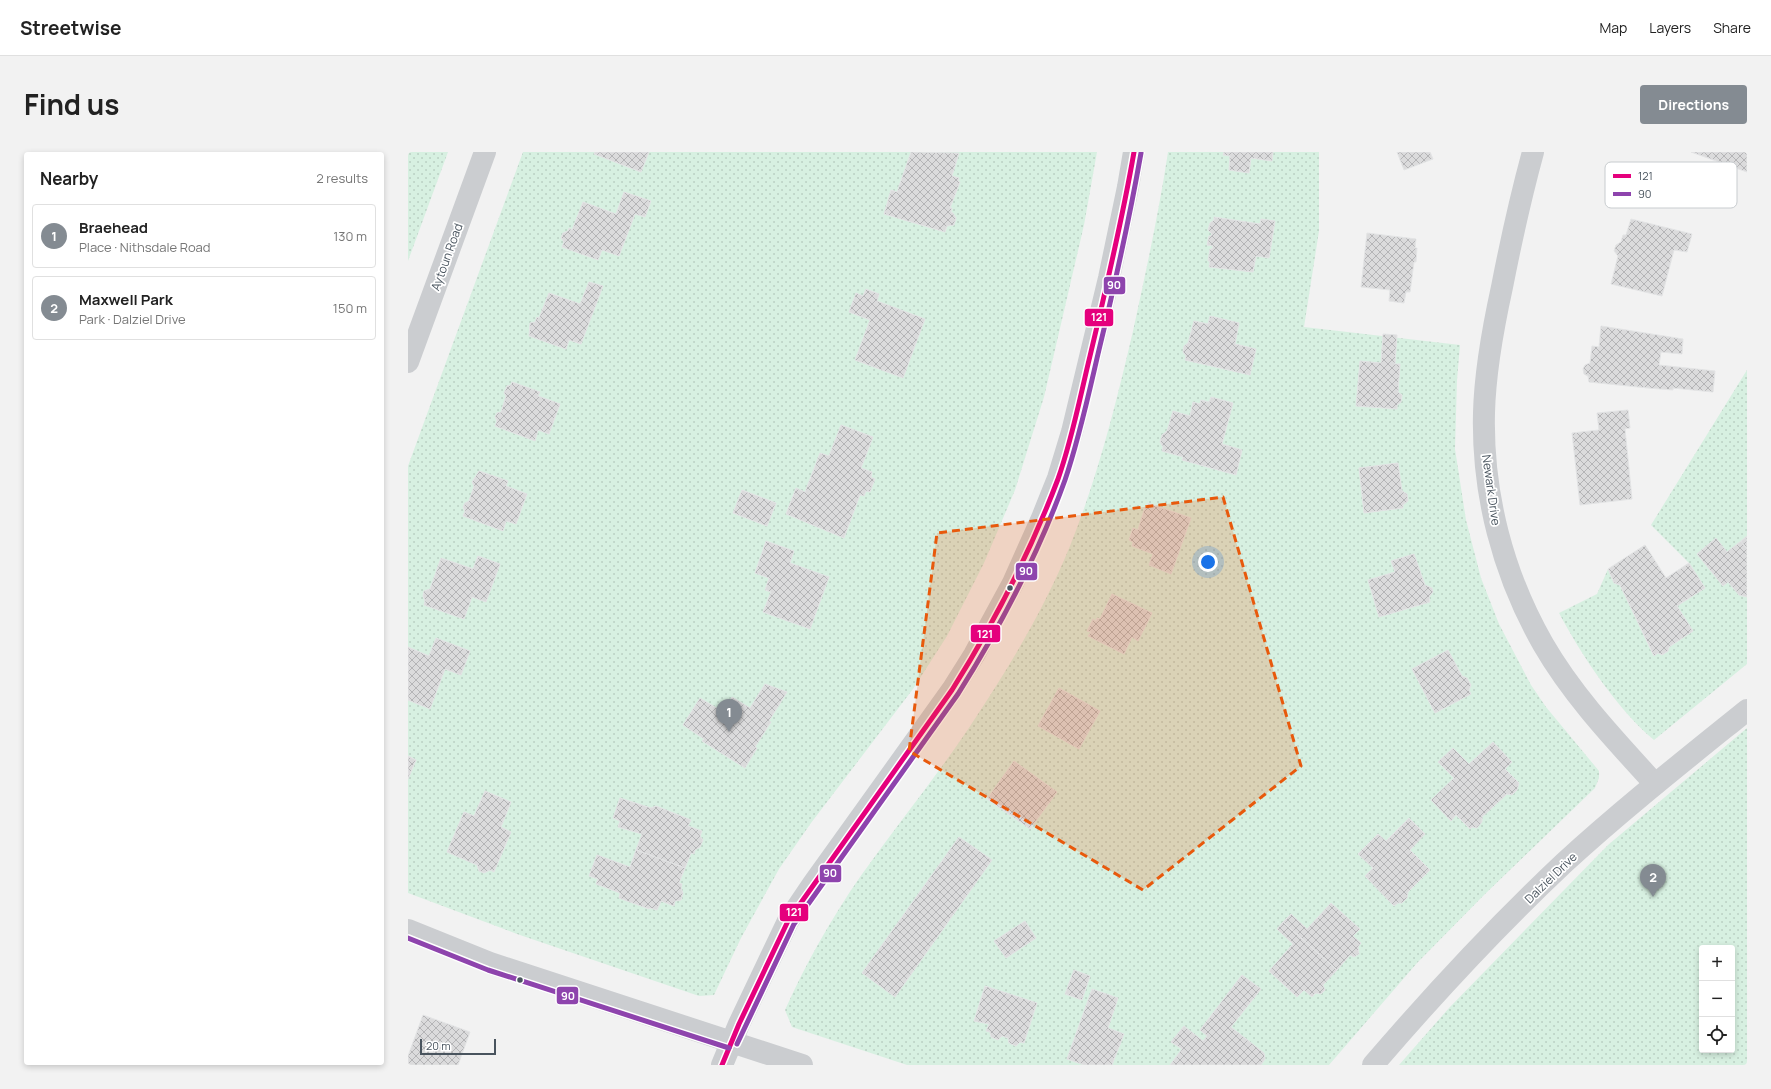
<!DOCTYPE html>
<html lang="en">
<head>
<meta charset="utf-8">
<style>
  :root { --surface:#fff; --page:#f2f2f2; --text:#222; --muted:#767676; --line:#e0e0e0; --accent:#848b92 }
  body { margin:0; font-family:Manrope,sans-serif; background:var(--page); color:var(--text) }
  .controls { position:absolute; right:12px; bottom:12px; display:grid; overflow:hidden; border-radius:4px; box-shadow:0 2px 6px #0003 }
  .controls button { width:36px; height:36px; display:grid; place-items:center; padding:0; border:0; border-bottom:1px solid var(--line); background:var(--surface); color:var(--text); font:20px sans-serif }
  .scale { position:absolute; left:12px; bottom:10px; width:76px; box-sizing:border-box; padding-left:4px; border:2px solid #49545e; border-top:0; font-size:11px; line-height:14px; white-space:nowrap; color:#49545e; -webkit-text-stroke:3px #fff; paint-order:stroke }
  .you { position:absolute; left:800px; top:410px; width:14px; height:14px; margin:-10px; border:3px solid #fff; border-radius:50%; background:#1a73e8; box-shadow:0 0 0 6px #1a73e833 }
  .badge { display:grid; place-items:center; width:26px; height:26px; border-radius:50%; background:var(--accent); color:#fff; font-size:13px; font-weight:700 }
  .pin { position:absolute; translate:-50% -33px; filter:drop-shadow(0 1px 2px #0008) }
  .pin::after { content:''; position:absolute; top:21px; width:14px; height:12px; background:inherit; clip-path:polygon(0 0,100% 0,50% 100%) }
  .list { margin:0; padding:0; list-style:none }
  h2 { display:flex; justify-content:space-between; align-items:center; height:52px; margin:0; padding:0 16px; font-size:17px }
  h2 small { font-size:13px; font-weight:400; color:var(--muted) }
  .list li { display:grid; grid-template-columns:26px 1fr auto; gap:12px; align-items:center; box-sizing:border-box; height:64px; margin:0 8px 8px; padding:0 8px; border:1px solid var(--line); border-radius:4px }
  .list b { display:block; font-size:15px; white-space:nowrap }
  .list p { margin:0; font-size:13px; white-space:nowrap; color:var(--muted) }
  .list em { font-size:13px; font-style:normal; color:var(--muted) }
  .icon { flex:none; width:22px; height:22px; fill:none; stroke:currentColor; stroke-width:2; stroke-linecap:round; stroke-linejoin:round }
  .map { position:relative; flex:none; width:1339px; height:913px; overflow:hidden; border-radius:4px }
  header { display:flex; align-items:center; gap:24px; box-sizing:border-box; height:56px; padding:0 20px; background:var(--surface); border-bottom:1px solid var(--line) }
  header strong { font-size:19px }
  nav { display:flex; gap:22px; margin-inline-start:auto; font-size:14px }
  .intro { display:flex; align-items:center; justify-content:space-between; box-sizing:border-box; height:96px; padding:0 24px }
  h1 { margin:0; font-size:28px }
  .button { padding:10px 18px; border-radius:4px; background:var(--accent); color:#fff; font-size:14px; font-weight:700 }
  main { display:flex; gap:24px; padding:0 24px }
  aside { flex:1; background:var(--surface); border-radius:4px; box-shadow:0 2px 6px #0003 }
  .map>svg:first-child { display:block }
</style>
</head>
<body>
<header>
<strong>Streetwise</strong>
<nav><a>Map</a><a>Layers</a><a>Share</a></nav>
</header>
<div class="intro"><h1>Find us</h1><a class="button">Directions</a></div>
<main>
<aside>
<h2>Nearby<small>2 results</small></h2>
<ul class="list">
<li><span class="badge">1</span><div><b>Braehead</b><p>Place · Nithsdale Road</p></div><em>130 m</em></li>
<li><span class="badge">2</span><div><b>Maxwell Park</b><p>Park · Dalziel Drive</p></div><em>150 m</em></li>
</ul>
</aside>
<div class="map">
<svg width="1339" height="913" viewBox="0 0 1339 913">
  <defs>
    <pattern id="park-dots" width="8" height="8" patternUnits="userSpaceOnUse"><rect width="8" height="8" fill="#d7f0e1"/><path d="M2 2h.1M6 6h.1" fill="none" stroke="#bad0c3" stroke-width="1.8" stroke-linecap="round"/></pattern>
    <pattern id="building-cross-hatch" width="8" height="8" patternUnits="userSpaceOnUse"><rect width="8" height="8" fill="#dbdbdc"/><path d="M0 0l8 8M0 8l8-8" fill="none" stroke="#b4b4b6"/></pattern>
  </defs>
  <rect width="100%" height="100%" fill="#f2f2f2"/>
  <g fill="url(#park-dots)" fill-rule="evenodd">
    <polygon points="0,0 40,0 0,109"/>
    <polygon points="115,0 689,0 676,73 636,245 607,338 576,411 539,484 505,537 403,671 371,717 333,786 306,843 291,844 109,782 0,741 0,627 8,608 0,604 0,314"/>
    <path d="M 760,0 L 911,0 L 911,79 L 896,175 L 1052,193 L 1049,228 L 1047,297 L 1058,368 L 1073,426 L 1091,472 L 1123,533 L 1138,555 L 1191,619 L 1191,626 L 1187,636 L 1077,742 L 1009,811 L 921,913 L 499,913 L 384,875 L 377,858 C 398,811 423,767 452,725 C 491,670 534,618 570,562 C 605,509 638,453 662,394 C 690,324 708,252 725,179 C 738,119 751,60 760,0 Z"/>
    <path d="M 1339,218 L 1339,512 L 1246,588 C 1209,557 1174,504 1151,461 L 1189,442 L 1200,417 L 1206,431 L 1212,433 L 1245,503 L 1250,501 L 1254,503 L 1260,499 L 1261,495 L 1285,479 L 1269,454 L 1297,436 L 1281,411 L 1243,373 Z"/>
    <path d="M 1339,576 L 1339,913 L 991,913 L 1041,856 L 1200,693 ZM 1294,796 L 1324,796 L 1324,898 L 1294,898 Z"/>
  </g>
  <g fill="url(#building-cross-hatch)" stroke="#e3e4e5">
    <polygon points="187,0 241,0 233,20 186,2"/>
    <polygon points="503,0 551,1 544,24 551,26 550,29 552,30 542,56 544,56 543,60 545,61 548,66 546,73 539,74 537,80 476,62 483,38 489,40"/>
    <polygon points="816,0 865,0 864,9 843,6 841,21 821,18 822,4 815,3"/>
    <polygon points="989,0 1022,0 1025,7 996,18"/>
    <polygon points="1283,0 1339,0 1339,20"/>
    <polygon points="216,40 243,49 237,65 227,62 211,104 194,98 190,108 154,95 156,90 153,86 155,81 160,79 161,76 164,78 175,50 208,62"/>
    <polygon points="806,65 852,72 853,67 867,69 861,106 848,104 845,120 801,115 802,109 800,109 802,97 804,97 805,94 799,93 801,84 803,84 804,82 800,78 802,71 806,68"/>
    <polygon points="1223,67 1284,82 1279,100 1266,98 1254,144 1203,132 1210,104 1206,99 1208,93 1213,90 1215,83 1218,83"/>
    <polygon points="959,81 1008,87 1007,96 1009,96 1008,110 1006,110 1002,140 998,140 996,151 981,149 982,138 953,135"/>
    <polygon points="181,130 195,134 173,192 161,188 158,197 121,184 122,171 127,170 129,165 131,166 141,141 172,152"/>
    <polygon points="458,137 471,142 469,149 517,167 495,226 447,208 462,168 441,160 448,141 455,144"/>
    <polygon points="802,164 831,171 827,192 848,197 842,223 777,208 778,204 775,200 776,194 780,191 786,169 800,172"/>
    <polygon points="1193,174 1275,187 1274,202 1253,200 1251,213 1307,219 1305,240 1265,236 1265,238 1240,236 1181,230 1180,224 1176,222 1175,217 1177,213 1182,211 1184,194 1191,195"/>
    <polygon points="975,182 989,183 987,212 992,212 990,240 994,243 993,250 989,253 989,257 948,254 952,209 973,211"/>
    <polygon points="104,230 132,240 130,244 152,252 141,282 130,278 127,289 87,274 89,269 87,265 89,261 93,260 98,244 96,241 99,234 103,233"/>
    <polygon points="803,245 825,251 814,292 834,298 828,323 774,308 775,305 754,299 755,295 752,290 754,283 759,279 765,259 782,264 785,250 792,252 793,248 801,250"/>
    <polygon points="1220,258 1222,276 1217,277 1224,347 1172,353 1164,281 1191,278 1189,261"/>
    <polygon points="433,273 465,285 453,316 464,320 463,325 467,327 462,340 458,339 456,344 452,343 436,386 378,362 388,336 397,340 412,301 421,304"/>
    <polygon points="990,311 994,339 999,342 1000,349 995,353 995,356 956,361 951,316"/>
    <polygon points="71,319 100,329 98,334 119,342 108,372 98,369 95,379 55,364 57,359 55,355 57,351 61,349 66,334 64,330"/>
    <polygon points="334,338 368,351 359,374 325,361"/>
    <polygon points="740,351 783,366 763,422 741,413 745,402 724,394 725,390 721,388 725,376 730,378 737,355 738,355"/>
    <polygon points="1339,384 1339,397 1333,389"/>
    <polygon points="1308,386 1319,400 1333,389 1339,397 1339,445 1331,443 1320,430 1315,434 1289,402"/>
    <polygon points="358,389 386,399 382,411 421,425 402,477 355,460 363,440 357,438 361,426 347,421"/>
    <polygon points="1237,393 1258,426 1281,411 1297,436 1269,454 1285,479 1261,495 1260,499 1254,503 1250,501 1246,504 1212,433 1206,431 1200,417"/>
    <polygon points="1006,402 1017,433 1024,436 1025,440 1021,445 1022,450 971,465 960,428 987,420 983,409"/>
    <polygon points="70,404 92,412 78,450 64,445 56,467 16,453 17,449 15,444 16,439 22,437 33,406 65,417"/>
    <polygon points="704,442 744,461 730,489 724,485 716,502 680,484 683,480 679,479 685,467 688,469 689,466 692,467"/>
    <polygon points="28,486 62,499 53,523 37,517 22,557 0,548 0,495 21,504"/>
    <polygon points="1040,498 1054,524 1059,526 1063,533 1061,538 1063,542 1027,561 1004,517"/>
    <polygon points="357,532 379,540 361,569 363,570 347,595 349,596 337,616 294,589 296,587 275,573 292,546 315,560 324,545 342,556"/>
    <polygon points="651,536 692,559 671,597 630,574"/>
    <polygon points="1085,590 1104,610 1097,617 1111,631 1109,638 1104,643 1099,642 1086,654 1074,665 1074,670 1069,676 1064,675 1062,677 1048,663 1043,669 1023,648 1046,626 1030,610 1045,596 1061,612"/>
    <polygon points="0,604 8,608 0,627"/>
    <polygon points="606,609 649,640 622,677 579,647"/>
    <polygon points="77,639 103,650 93,675 103,680 86,720 82,718 76,721 71,719 69,713 39,700 56,660 66,664"/>
    <polygon points="212,646 243,656 248,654 283,668 280,674 294,679 292,684 295,688 292,695 287,698 286,702 283,701 277,716 228,698 234,682 210,675 212,669 205,666"/>
    <polygon points="1001,666 1017,682 1002,698 1022,718 1000,740 999,746 994,751 990,751 986,754 957,724 965,716 950,702 970,682 978,689"/>
    <polygon points="551,685 584,708 487,845 454,821"/>
    <polygon points="228,698 277,716 271,731 274,732 273,736 275,741 273,748 267,749 266,754 253,749 249,758 242,756 241,757 211,746 212,741 188,732 190,727 181,724 189,703 222,715"/>
    <polygon points="923,751 952,777 945,784 953,791 950,795 951,802 946,805 942,803 929,818 875,770 883,762 899,777"/>
    <polygon points="617,769 628,786 598,806 586,789"/>
    <polygon points="875,770 929,818 915,833 917,838 913,842 908,841 904,845 896,838 889,845 861,819 885,792 869,777"/>
    <polygon points="666,818 682,824 674,848 657,842"/>
    <polygon points="834,823 853,837 823,875 856,901 857,907 853,913 762,913 774,897 763,890 776,874 795,889 799,884 792,878"/>
    <polygon points="577,834 629,851 616,891 612,890 608,894 601,891 600,886 594,884 590,888 583,885 582,880 578,879 581,872 566,869"/>
    <polygon points="684,837 710,846 700,876 716,882 704,913 676,913 659,907"/>
    <polygon points="15,863 62,880 50,913 0,913 0,904"/>
  </g>
  <g fill="none" stroke-linecap="round" stroke-linejoin="round">
    <g stroke="#cbcdd0" stroke-width="22">
      <path d="M 1125,0 C 1113,44 1103,89 1094,135 C 1085,176 1077,218 1076,261 C 1074,342 1095,422 1135,492 C 1165,544 1207,588 1247,632"/>
      <polyline points="0,210 77,0"/>
      <polyline points="0,778 82,811 394,913"/>
      <polyline points="314,913 331,872 380,769 405,732 544,538 566,503 605,431 634,366 650,326 664,280 701,126 720,35 726,0"/>
      <path d="M 965,913 C 1025,843 1089,774 1156,711 C 1215,657 1277,608 1339,558"/>
    </g>
    <g stroke="#fff" stroke-width="8">
      <path id="bus-1" d="M 314,913 L 331,872 L 380,769 L 544,538 C 586,471 622,401 650,327 C 664,288 672,245 682,204 C 698,137 714,69 726,0"/>
    </g>
    <g stroke="#fff" stroke-width="8">
      <g id="bus-2">
        <polyline points="0,786 80,818 321,896"/>
        <path d="M 329,892 L 386,772 L 550,542 C 592,475 630,403 657,328 C 671,287 680,245 690,202 C 706,136 721,69 733,1"/>
      </g>
    </g>
    <use href="#bus-1" stroke="#e5007d" stroke-width="5"/>
    <use href="#bus-2" stroke="#8e44ad" stroke-width="5"/>
  </g>
  <path fill="#e8590c" fill-opacity="0.2" stroke="#e8590c" stroke-width="3" stroke-dasharray="8 5" stroke-linejoin="round" d="M 815,345 L 893,614 L 735,738 L 501,599 L 529,381 Z"/>
  <g fill="#49545e" stroke="#fff" stroke-width="1.5">
    <circle cx="602" cy="436" r="3.5"/>
    <circle cx="112" cy="828" r="3.5"/>
  </g>
  <g text-anchor="middle" stroke-width="3.5" stroke-linejoin="round" paint-order="stroke">
    <g font-size="12" fill="#49545e" stroke="#fff">
      <text transform="translate(39 105) rotate(-70)" y="4">Aytoun Road</text>
      <text transform="translate(1083 338) rotate(82)" y="4">Newark Drive</text>
      <text transform="translate(1143 726) rotate(-44)" y="4">Dalziel Drive</text>
    </g>
  </g>
  <rect x="1197" y="10" width="132" height="46" rx="6" fill="#fff" stroke="#c8cccf" stroke-width="1"/>
  <rect x="1205" y="22" width="18" height="4" fill="#e5007d"/>
  <rect x="1205" y="40" width="18" height="4" fill="#8e44ad"/>
  <g font-size="11" fill="#49545e">
    <text x="1230" y="28">121</text>
    <text x="1230" y="46">90</text>
  </g>
  <g stroke="#fff" stroke-width="1.5">
    <rect x="695" y="124" width="23" height="19" rx="4" fill="#8e44ad"/>
    <rect x="676" y="156" width="30" height="19" rx="4" fill="#e5007d"/>
    <rect x="607" y="410" width="23" height="19" rx="4" fill="#8e44ad"/>
    <rect x="562" y="472" width="31" height="19" rx="4" fill="#e5007d"/>
    <rect x="411" y="712" width="23" height="19" rx="4" fill="#8e44ad"/>
    <rect x="371" y="751" width="30" height="19" rx="4" fill="#e5007d"/>
    <rect x="148" y="834" width="23" height="19" rx="4" fill="#8e44ad"/>
  </g>
  <g font-size="11" text-anchor="middle" font-weight="bold" fill="#fff">
    <text x="706" y="137">90</text>
    <text x="691" y="169">121</text>
    <text x="618" y="423">90</text>
    <text x="577" y="486">121</text>
    <text x="422" y="725">90</text>
    <text x="386" y="764">121</text>
    <text x="160" y="848">90</text>
  </g>
</svg>
<div class="controls">
<button>+</button>
<button>−</button>
<button><svg class="icon" aria-label="locate" viewBox="0 0 24 24"><circle cx="12" cy="12" r="6"/><path d="M12 2v4M12 18v4M2 12h4M18 12h4"/></svg></button>
</div>
<div class="scale">20 m</div>
<div class="you"></div>
<div class="pin badge" style="left:321px;top:580px">1</div>
<div class="pin badge" style="left:1245px;top:745px">2</div>
</div>
</main>
</body>
</html>
